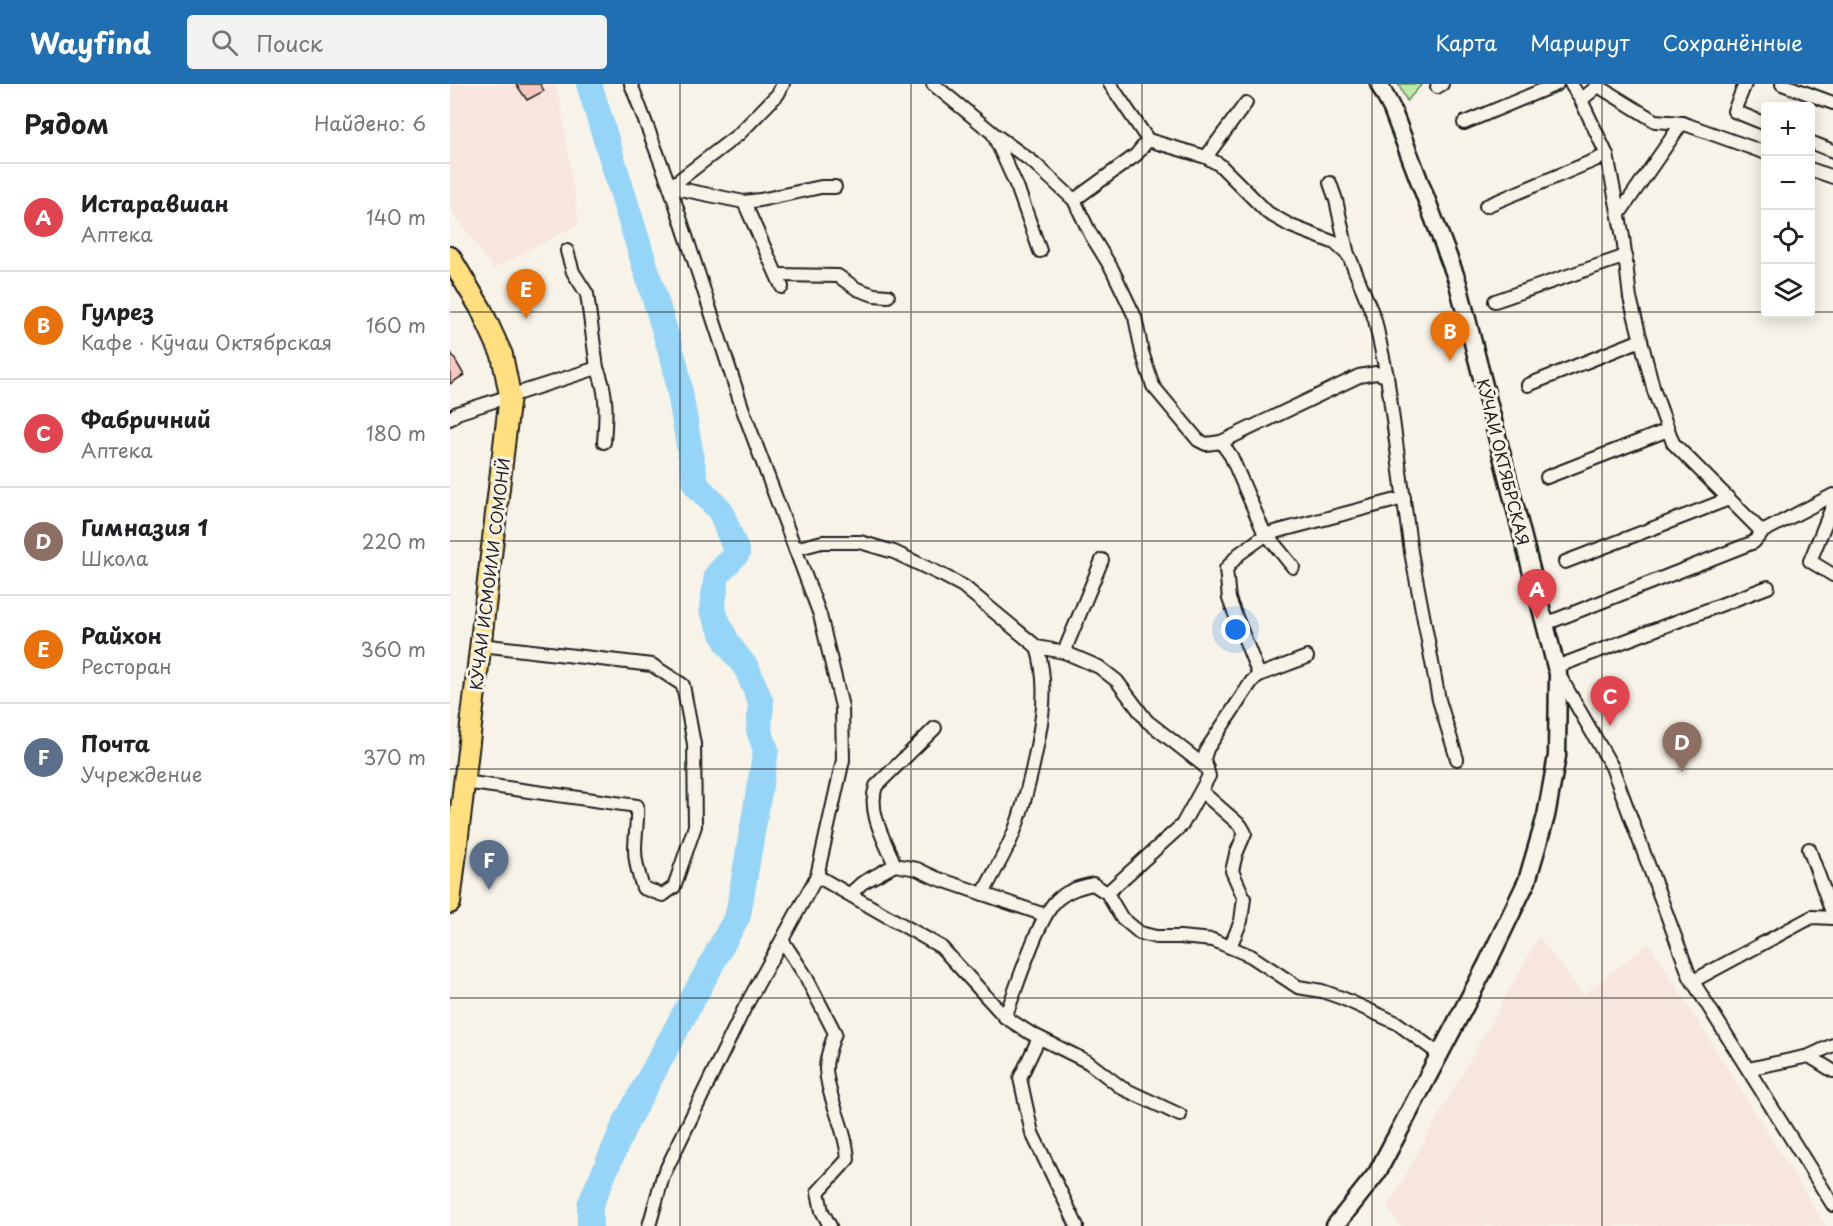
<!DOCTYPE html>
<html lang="ru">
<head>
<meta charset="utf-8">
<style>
  :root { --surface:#fff; --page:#f2f2f2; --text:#202124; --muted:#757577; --line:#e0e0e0; --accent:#1f6fb2 }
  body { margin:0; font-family:"Playpen Sans",sans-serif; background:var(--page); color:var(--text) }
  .controls { position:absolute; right:18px; top:18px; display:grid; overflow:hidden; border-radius:6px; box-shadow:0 3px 15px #0003 }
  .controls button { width:54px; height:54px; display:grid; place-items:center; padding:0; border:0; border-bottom:2px solid var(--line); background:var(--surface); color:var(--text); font:30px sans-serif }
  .you { position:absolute; left:786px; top:546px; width:21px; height:21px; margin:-15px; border:4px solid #fff; border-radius:50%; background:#1a73e8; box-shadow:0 0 0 9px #1a73e833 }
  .badge { display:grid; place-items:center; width:39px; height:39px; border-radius:50%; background:var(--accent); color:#fff; font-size:20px; font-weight:700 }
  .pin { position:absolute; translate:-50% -50px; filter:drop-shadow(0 2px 3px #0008) }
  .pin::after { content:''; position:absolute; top:32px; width:21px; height:18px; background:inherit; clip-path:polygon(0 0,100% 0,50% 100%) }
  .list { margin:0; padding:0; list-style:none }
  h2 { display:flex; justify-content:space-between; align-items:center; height:78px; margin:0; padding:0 24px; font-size:26px }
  h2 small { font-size:20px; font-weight:400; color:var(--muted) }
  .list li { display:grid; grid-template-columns:39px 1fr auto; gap:18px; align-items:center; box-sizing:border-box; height:108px; padding:0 24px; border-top:2px solid var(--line) }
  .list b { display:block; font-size:22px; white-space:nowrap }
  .list p { margin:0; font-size:20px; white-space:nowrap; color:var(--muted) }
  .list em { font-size:20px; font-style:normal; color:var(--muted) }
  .icon { flex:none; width:33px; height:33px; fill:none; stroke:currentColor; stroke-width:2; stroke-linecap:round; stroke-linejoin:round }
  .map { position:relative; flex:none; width:1383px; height:1142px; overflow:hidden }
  header { display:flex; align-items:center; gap:36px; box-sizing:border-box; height:84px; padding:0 30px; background:var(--accent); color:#fff }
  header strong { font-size:28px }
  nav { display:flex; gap:33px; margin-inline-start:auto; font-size:21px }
  .search { width:420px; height:54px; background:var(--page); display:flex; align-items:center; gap:15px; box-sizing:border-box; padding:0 21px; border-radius:6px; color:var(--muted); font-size:22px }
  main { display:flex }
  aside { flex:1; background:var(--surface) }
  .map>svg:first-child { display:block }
</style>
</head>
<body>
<header>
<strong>Wayfind</strong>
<div class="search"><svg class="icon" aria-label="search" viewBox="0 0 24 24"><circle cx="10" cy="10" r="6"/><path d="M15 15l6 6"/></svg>Поиск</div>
<nav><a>Карта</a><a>Маршрут</a><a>Сохранённые</a></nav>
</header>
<main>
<aside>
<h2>Рядом<small>Найдено: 6</small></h2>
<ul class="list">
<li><span class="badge" style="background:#e0444e">A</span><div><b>Истаравшан</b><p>Аптека</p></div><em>140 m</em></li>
<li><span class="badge" style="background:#e8710a">B</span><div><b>Гулрез</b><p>Кафе · Кӯчаи Октябрская</p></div><em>160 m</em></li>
<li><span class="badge" style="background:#e0444e">C</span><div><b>Фабричний</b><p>Аптека</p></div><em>180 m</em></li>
<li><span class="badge" style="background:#8d6e63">D</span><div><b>Гимназия 1</b><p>Школа</p></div><em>220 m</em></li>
<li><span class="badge" style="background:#e8710a">E</span><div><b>Райхон</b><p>Ресторан</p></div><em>360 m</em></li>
<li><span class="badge" style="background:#5c6f8a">F</span><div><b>Почта</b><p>Учреждение</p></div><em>370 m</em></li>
</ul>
</aside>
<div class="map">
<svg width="1383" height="1142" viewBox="0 0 1383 1142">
  <rect width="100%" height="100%" fill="#f7f3e8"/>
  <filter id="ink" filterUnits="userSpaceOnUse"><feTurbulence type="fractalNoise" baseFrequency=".0167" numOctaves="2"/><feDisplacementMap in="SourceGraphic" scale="12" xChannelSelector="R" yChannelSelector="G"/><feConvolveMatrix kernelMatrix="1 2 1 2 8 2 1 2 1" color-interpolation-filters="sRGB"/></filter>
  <g filter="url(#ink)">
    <g fill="#f7e6dd">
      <polygon points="0,0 103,0 109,9 129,140 43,185 0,123"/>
      <polygon points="1089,853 1133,911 1199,859 1376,1142 951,1142 937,1124"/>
    </g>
    <polygon fill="#bceaa8" stroke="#6c8362" stroke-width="1.5" points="948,0 972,0 957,17"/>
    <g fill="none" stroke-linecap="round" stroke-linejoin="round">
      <polyline stroke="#96d5f7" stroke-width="26" points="139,0 225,280 246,401 270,426 287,469 267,491 262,526 278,560 297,585 311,619 309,646 316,666 288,831 176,1038 140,1121 140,1142"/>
    </g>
    <g fill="#f8c8c3" stroke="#1c1c1c" stroke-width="1.5">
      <polygon points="66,0 90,0 94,7 77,16"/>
      <polygon points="0,267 14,291 0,300"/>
    </g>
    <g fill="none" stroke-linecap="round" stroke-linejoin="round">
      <g stroke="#1c1c1c" stroke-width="16">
        <g id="street">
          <polyline points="181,0 220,103 293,326 370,531 392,623 393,676 367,792 294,925 213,1092 199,1142"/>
          <polyline points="483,0 544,50 584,79 624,116 641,151 662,185 685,233 692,268 703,302 748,356 756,360 771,358 781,372 813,446 843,483"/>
          <polyline points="660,0 698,56 756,73 770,81 818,129 841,142 885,159 899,172 925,236 937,292 961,468 978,557 989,616 1007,675"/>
          <polyline points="1295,0 1284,27 1316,40"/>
          <polyline points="1332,0 1383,19"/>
          <polyline points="987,3 992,0"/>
          <polyline points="1131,16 1148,2 1205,37 1232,39 1316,69"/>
          <polyline points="1014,39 1107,0"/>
          <polyline points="544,52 568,105 590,167"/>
          <polyline points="1360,58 1383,67"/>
          <polyline points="756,73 796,19"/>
          <polyline points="1360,85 1383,93"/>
          <polyline points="880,99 886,116 898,171"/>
          <polyline points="220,103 294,118 310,116 371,103 385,103"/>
          <polyline points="220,103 289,50 328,10 333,0"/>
          <polyline points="624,116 686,71 698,56"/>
          <polyline points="294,118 332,203"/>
          <polyline points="1036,122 1157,71"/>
          <polyline points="1169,130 1232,39"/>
          <polyline points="117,167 123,188 137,210 147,284"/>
          <polyline points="327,191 388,192 407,205 424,211 438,212"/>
          <polyline points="1045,217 1176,172"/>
          <polyline points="1078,301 1191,256"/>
          <path d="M 0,335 L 7,329 L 147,284 C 158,308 156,333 154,358"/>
          <polyline points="771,358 909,292 926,289 937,292"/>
          <polyline points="1097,393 1218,346"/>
          <polyline points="1383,421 1360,477 1383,491"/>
          <polyline points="1312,448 1383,411"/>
          <polyline points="345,465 372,458 410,458 444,468 492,491 513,502 587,563 614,568 649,583 667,597 697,637 757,684"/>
          <polyline points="1115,478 1279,415"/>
          <polyline points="1095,540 1304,458 1312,448 1223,359 1204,307 1180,214 1173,153 1157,71 1131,16 1121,0"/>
          <polyline points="614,568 652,476"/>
          <polyline points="1106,583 1318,503"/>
          <polyline points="809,591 857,573"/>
          <polyline points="1109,591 1162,683 1240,893 1383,1121"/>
          <path d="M 14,698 L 187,722 C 188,737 185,750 185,766 C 185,779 189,792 193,804 L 213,811 L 224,803 L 245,742 L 244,660 L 233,601 L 202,581 L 31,561"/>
          <polyline points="751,707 791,742 795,749 786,770 782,787 794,814 791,837 780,863"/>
          <polyline points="1359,765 1383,831"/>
          <path d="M 445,781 C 435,757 417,728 426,702 L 485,644"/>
          <polyline points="367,792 491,863 555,933 580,949 638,978 672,1004 730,1031"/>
          <polyline points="657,809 732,741 759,692 754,675 757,665 802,597 809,591 779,515 776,485 789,470 817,450 954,414"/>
          <polyline points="400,810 412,799 445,781 467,785 486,794 595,831"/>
          <path d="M 533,810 C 543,789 556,769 564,748 C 572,728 577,707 582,686 C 591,645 600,604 587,563"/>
          <path d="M 332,856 L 355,891 L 385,949 C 381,960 376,972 376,985 C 378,1016 396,1044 398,1075 L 368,1108 L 372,1127 L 380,1142"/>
          <polyline points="1243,897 1362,833 1383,834"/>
          <path d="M 555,933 C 566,907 589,829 609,814 C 619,806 630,803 643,800 L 657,809 L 671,833 L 690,849 L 706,853 L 730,853 L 763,856 L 801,872 L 848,903 L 872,907 L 892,914 L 947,939 L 989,970"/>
          <polyline points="589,954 570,994 582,1049 627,1142"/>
          <polyline points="1359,972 1383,961"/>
          <polyline points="1298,985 1359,972 1383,987"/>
        </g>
      </g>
      <g stroke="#1c1c1c" stroke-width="21">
        <polyline id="secondary" points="885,1142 927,1089 1036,882 1077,797 1096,732 1107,672 1108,589 1106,583 1007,196 942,25 929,0"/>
      </g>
      <g stroke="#1c1c1c" stroke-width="24">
        <polyline id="primary" points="0,173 31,225 52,271 60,311 0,819"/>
      </g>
      <use href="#street" stroke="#f7f3e8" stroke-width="12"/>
      <use href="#secondary" stroke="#f7f3e8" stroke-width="16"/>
      <use href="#primary" stroke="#ffdf80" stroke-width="20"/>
    </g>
  </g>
  <path fill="none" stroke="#1c1c1c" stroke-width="1.5" stroke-opacity="0.55" d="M 230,0 L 230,1142M 461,0 L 461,1142M 692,0 L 692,1142M 922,0 L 922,1142M 1152,0 L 1152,1142M 0,228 L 1316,228M 1360,228 L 1383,228M 0,457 L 1383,457M 0,685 L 1383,685M 0,914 L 1383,914"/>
  <g text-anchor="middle" stroke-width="6" stroke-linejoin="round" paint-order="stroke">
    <g font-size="16" fill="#1c1c1c" stroke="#f7f3e8">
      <text transform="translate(1053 378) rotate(76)" y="6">КӮЧАИ ОКТЯБРСКАЯ</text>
      <text transform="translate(40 490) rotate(-83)" y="6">КӮЧАИ ИСМОИЛИ СОМОНӢ</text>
    </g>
  </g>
</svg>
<div class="controls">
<button>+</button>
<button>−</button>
<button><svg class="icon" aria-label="locate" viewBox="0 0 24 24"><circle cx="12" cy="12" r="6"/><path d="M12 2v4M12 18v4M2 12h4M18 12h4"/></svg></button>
<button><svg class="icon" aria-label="layers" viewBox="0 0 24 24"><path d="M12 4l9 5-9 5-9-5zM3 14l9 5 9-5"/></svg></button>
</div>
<div class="you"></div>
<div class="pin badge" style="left:1087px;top:535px;background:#e0444e">A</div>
<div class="pin badge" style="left:1000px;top:277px;background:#e8710a">B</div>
<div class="pin badge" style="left:1160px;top:642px;background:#e0444e">C</div>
<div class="pin badge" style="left:1232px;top:688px;background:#8d6e63">D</div>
<div class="pin badge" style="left:76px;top:235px;background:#e8710a">E</div>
<div class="pin badge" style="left:39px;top:806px;background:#5c6f8a">F</div>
</div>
</main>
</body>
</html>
